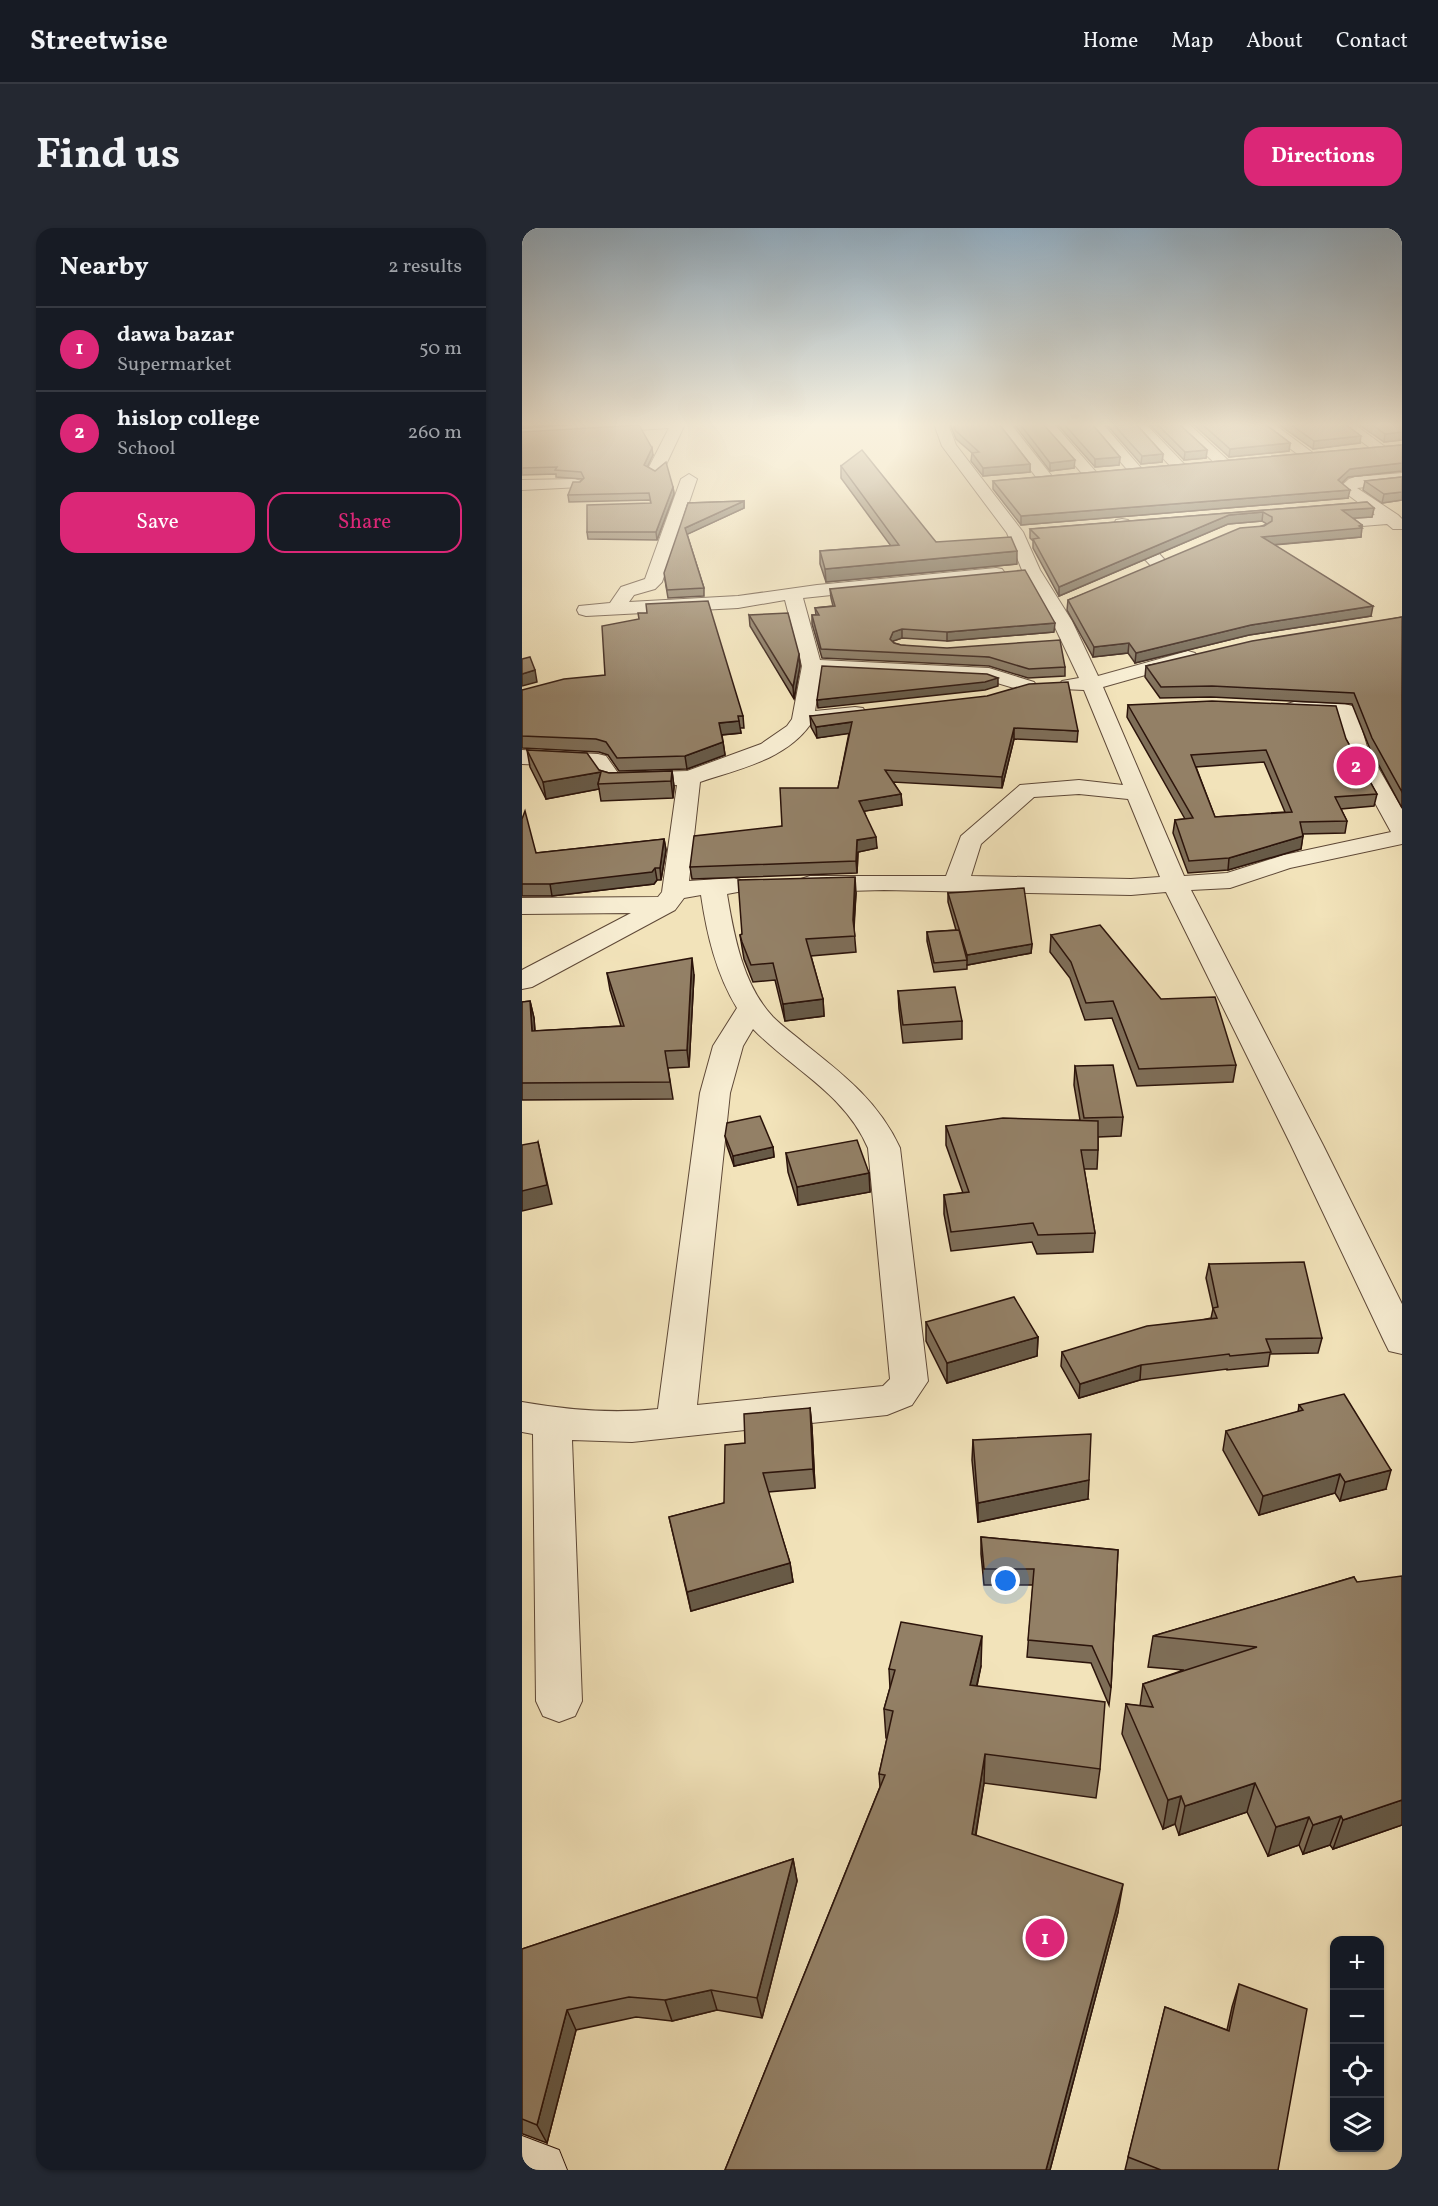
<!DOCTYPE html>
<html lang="en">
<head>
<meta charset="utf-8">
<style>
  :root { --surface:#171b24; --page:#242831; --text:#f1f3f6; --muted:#9ea1a6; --line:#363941; --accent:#db2777 }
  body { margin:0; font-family:Vollkorn,serif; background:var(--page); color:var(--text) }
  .controls { position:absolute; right:18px; bottom:18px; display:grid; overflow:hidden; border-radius:12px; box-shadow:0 2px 4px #0004 }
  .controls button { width:54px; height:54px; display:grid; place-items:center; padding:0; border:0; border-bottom:2px solid var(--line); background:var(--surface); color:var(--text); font:30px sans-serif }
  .you { position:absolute; left:484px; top:1353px; width:21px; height:21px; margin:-15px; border:4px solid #fff; border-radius:50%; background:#1a73e8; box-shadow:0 0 0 9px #1a73e833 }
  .badge { display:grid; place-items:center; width:39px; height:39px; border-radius:50%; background:var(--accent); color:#fff; font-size:20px; font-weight:700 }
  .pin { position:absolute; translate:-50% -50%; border:3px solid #fff; box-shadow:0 2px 6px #0006 }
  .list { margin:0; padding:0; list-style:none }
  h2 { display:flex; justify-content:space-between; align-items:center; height:78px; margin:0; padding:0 24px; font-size:26px }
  h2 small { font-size:20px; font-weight:400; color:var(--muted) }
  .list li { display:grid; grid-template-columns:39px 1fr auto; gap:18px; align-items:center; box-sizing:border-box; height:84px; padding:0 24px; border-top:2px solid var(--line) }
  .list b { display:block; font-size:22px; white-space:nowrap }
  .list p { margin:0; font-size:20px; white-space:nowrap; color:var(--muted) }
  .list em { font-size:20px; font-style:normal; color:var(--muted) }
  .actions { display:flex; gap:12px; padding:18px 24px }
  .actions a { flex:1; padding:14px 0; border:2px solid var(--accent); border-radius:18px; text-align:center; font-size:21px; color:var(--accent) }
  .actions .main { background:var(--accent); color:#fff }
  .icon { flex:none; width:33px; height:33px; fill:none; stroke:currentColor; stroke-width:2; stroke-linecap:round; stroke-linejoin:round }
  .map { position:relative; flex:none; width:880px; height:1942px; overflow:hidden; border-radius:18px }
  header { display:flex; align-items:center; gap:36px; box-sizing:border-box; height:84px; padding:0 30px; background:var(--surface); border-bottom:2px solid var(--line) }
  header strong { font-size:28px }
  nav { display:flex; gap:33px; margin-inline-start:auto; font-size:21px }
  .intro { display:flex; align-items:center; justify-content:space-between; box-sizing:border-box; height:144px; padding:0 36px }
  h1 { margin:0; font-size:42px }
  .button { padding:15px 27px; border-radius:18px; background:var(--accent); color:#fff; font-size:21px; font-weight:700 }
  main { display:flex; gap:36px; padding:0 36px }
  aside { flex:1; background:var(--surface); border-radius:18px; box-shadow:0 2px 4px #0004 }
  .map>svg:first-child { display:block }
</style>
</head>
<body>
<header>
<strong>Streetwise</strong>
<nav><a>Home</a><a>Map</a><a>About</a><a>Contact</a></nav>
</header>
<div class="intro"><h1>Find us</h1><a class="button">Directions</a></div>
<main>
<aside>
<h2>Nearby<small>2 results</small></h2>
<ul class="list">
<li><span class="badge">1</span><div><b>dawa bazar</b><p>Supermarket</p></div><em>50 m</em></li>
<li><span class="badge">2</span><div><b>hislop college</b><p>School</p></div><em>260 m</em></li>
</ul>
<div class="actions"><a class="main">Save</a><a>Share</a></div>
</aside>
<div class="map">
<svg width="880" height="1942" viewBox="0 0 880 1942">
  <rect width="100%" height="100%" fill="#f2e3ba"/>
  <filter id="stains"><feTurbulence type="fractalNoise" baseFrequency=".00333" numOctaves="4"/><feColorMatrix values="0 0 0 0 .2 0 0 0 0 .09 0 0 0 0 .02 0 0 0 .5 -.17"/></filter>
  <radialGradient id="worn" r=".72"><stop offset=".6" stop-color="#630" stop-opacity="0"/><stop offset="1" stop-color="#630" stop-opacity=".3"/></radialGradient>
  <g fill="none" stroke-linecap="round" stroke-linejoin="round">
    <g stroke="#5e4837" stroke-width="2">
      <g id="street">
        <polygon points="74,196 163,196 141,243 133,248 125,243 147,200 0,209 0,201"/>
        <path d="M 412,196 L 426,196 L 434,217 L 501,304 L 518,342 L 550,393 L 576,448 L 666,423 L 673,425 L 676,429 L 673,433 L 581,459 L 662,648 L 705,645 L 762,627 L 869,604 L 824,522 L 814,488 L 765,484 L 761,480 L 765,476 L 772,474 L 823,476 L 830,478 L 834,482 L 846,522 L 880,581 L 880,616 L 768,640 L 708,660 L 669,662 L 801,917 L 880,1076 L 880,1126 L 867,1123 L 862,1113 L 769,917 L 644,664 L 609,667 L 362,662 L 288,664 L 279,661 L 275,656 L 279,651 L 288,648 L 424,648 L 439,608 L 498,557 L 557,552 L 601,557 L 562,462 L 540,461 L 537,457 L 540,453 L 557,450 L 530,393 L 500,342 L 485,305 L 420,218 ZM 557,566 L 606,571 L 638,649 L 609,651 L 449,648 L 459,616 L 512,569 Z"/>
        <polygon points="474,196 489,196 529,247 531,250 529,253 517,253"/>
        <polygon points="517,196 532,196 574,244 577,247 574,250 564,250"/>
        <polygon points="566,196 581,196 619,240 622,243 619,246 609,246"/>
        <polygon points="609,196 624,196 662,236 665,239 662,242 652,242"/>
        <polygon points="651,196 667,196 707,233 710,236 707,239 697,239"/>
        <polygon points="736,196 752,196 795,228 787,233 782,231"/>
        <polygon points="815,196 832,196 866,221 864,224 854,224"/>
        <polygon points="880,245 880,255 835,260 876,287 880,291 880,301 871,301 865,296 791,302 783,297 791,292 853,287 817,260 827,251 833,249"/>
        <path d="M 167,246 L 175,251 L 140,354 L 133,361 L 112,367 L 107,374 L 216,368 L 295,357 L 474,340 L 480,341 L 483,345 L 480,349 L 281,370 L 298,432 L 467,440 L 512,454 L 515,458 L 512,462 L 505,464 L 465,452 L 299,444 L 293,483 L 333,479 L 341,480 L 344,485 L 341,490 L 288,497 C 263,532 216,541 178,554 L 167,653 L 212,650 L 221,653 L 225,658 L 221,663 L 205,666 C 212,708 221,757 251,789 C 261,799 273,807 283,816 C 322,847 357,874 378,920 L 406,1153 L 390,1177 L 365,1187 L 110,1214 L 50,1212 L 60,1473 L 53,1488 L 37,1494 L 21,1488 L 14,1473 L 11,1206 L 0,1204 L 0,1174 C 46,1182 90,1186 136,1181 L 178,865 L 191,818 L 215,780 C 194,745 185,707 179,667 L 162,670 L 153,682 L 10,759 L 0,761 L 0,742 L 109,685 L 0,686 L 0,670 L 136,669 L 140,664 L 155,557 L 90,559 L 82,557 L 69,539 L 0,536 L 0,522 L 76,526 L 84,528 L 96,545 L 165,543 L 239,516 L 265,498 L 270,491 L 280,438 L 263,372 L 216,380 L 64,388 L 57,386 L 55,382 L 57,378 L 88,375 L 99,359 L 123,351 L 159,251 ZM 231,801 C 271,842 323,866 346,920 L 368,1151 L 361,1158 L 175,1177 L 208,865 L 221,818 Z"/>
        <polygon points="53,251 59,253 61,256 59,259 0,262 0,252"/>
        <polygon points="600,291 606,292 642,331 645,335 642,339 630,339 594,300 592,296 594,292"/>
      </g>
    </g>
    <g stroke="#2c140b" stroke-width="2">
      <polygon id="secondary" points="0,1908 37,1922 45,1942 0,1942"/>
    </g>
    <use href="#street" fill="#f7edd2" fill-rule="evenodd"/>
    <use href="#secondary" fill="#f7edd2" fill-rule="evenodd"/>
  </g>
  <g fill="#7e6e58" stroke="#2c140b" stroke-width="1.5" fill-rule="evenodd">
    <polygon points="0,196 59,196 0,199"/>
    <polygon points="428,196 477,196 508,236 508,244 461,248 449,233 450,225 434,211"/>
    <polygon points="492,196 521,196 552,240 528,243"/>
    <polygon points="535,196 570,196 598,229 597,237 573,239"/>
    <polygon points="584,196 614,196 641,226 640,234 619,236"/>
    <polygon points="627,196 657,196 685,222 684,230 662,232"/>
    <polygon points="671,196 743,196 768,215 767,223 707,229"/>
    <polygon points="756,196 823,196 838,215 791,221"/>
    <polygon points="836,196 880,196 880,212 862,214"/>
    <polygon points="0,204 131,227 125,238 151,259 152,266 135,312 66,311 65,304 129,275 128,272 47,274 46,267 60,252 60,251 34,249 34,246 0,247"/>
    <polygon points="880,217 880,243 826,249 820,255 826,270 499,297 471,261 471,253"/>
    <polygon points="319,238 414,314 495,336 304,354 298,336 298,323 369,318 319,250"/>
    <polygon points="880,249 880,272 860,275 841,262 843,253"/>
    <polygon points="222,273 222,280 165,306 182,360 182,368 146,370 143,352 166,275"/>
    <polygon points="845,274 852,280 850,289 831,290 840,297 839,309 752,317 849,388 727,407 613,435 606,425 571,429 545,382 546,372 745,296 740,293 706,296 537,368 511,320 511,313 508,310 508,301"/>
    <polygon points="308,361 532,404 425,413 380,410 371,413 371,414 372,415 379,417 543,439 543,448 506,450 467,438 300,430 290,396 290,387 294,387 293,380 311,378 309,370"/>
    <polygon points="227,387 277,426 278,438 272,471 228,398"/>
    <polygon points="880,389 880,580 848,521 830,476 689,469 638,470 623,449 624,438"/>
    <polygon points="0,462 221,488 222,500 218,500 219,505 200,507 203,527 165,541 97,543 86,527 77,524 0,520"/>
    <path d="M 606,477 L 824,511 L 855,566 L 852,578 L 819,581 L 825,593 L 823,605 L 781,606 L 779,621 L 706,642 L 666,645 L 651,605 L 653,592 L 663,591 L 605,489 ZM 742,534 L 763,584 L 693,589 L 674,539 Z"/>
    <polygon points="288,488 556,503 555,514 492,511 480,560 371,554 379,566 380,577 342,583 355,620 336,624 335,645 170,651 168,639 260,598 316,560 327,505 295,510 289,499"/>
    <polygon points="5,522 87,545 150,543 152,559 151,570 79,573 77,561 24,571 8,539"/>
    <polygon points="0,591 14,625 142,611 144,622 139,652 135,652 132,656 30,668 0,668"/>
    <polygon points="334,665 332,701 334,724 289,728 301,771 302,788 263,793 253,752 231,754 222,731 218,707"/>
    <polygon points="426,665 510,716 509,725 445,737 445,736 445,741 412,744 405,713 405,704 434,702 426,674"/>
    <polygon points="529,707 714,837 711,854 615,858 590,790 563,792 548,750 528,724"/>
    <polygon points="85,745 172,747 167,839 146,840 151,871 0,872 0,774 8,773 12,790 13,803 99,798 88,762"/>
    <polygon points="376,763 440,793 440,811 381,815 377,781"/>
    <polygon points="553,838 601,889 599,908 576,909 576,922 575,941 562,941 573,1005 571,1024 515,1026 510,1014 429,1023 422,986 422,967 441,965 424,917 424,898 558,892 552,857"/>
    <polygon points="203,908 251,919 252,929 212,938 205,918"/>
    <polygon points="264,925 347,945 348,964 276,977 266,944"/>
    <polygon points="687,1036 800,1110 796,1125 748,1126 746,1138 705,1142 705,1141 618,1152 557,1170 539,1138 540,1124 689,1090 691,1081 684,1050"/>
    <polygon points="404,1094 516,1109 515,1128 425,1155 404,1113"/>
    <polygon points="777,1177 864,1261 818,1273 813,1265 737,1287 701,1222 704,1203 776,1184"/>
    <polygon points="288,1180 290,1200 293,1260 246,1264 268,1335 271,1354 169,1383 147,1289 202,1275 223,1215"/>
    <polygon points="451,1212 566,1271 456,1294 450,1232"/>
    <polygon points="459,1309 596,1322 589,1460 587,1477 569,1435 505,1429 511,1357 462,1357 459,1326"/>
    <polygon points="832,1349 880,1597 811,1621 808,1617 781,1626 777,1617 746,1628 725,1584 657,1607 653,1596 641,1601 600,1506 604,1476 618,1478 621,1456 662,1442 626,1439 631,1408"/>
    <polygon points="459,1438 455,1458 578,1541 574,1570 462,1555 454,1607 596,1684 528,1942 203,1942 358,1559 357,1546 365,1511 364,1510 362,1481 368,1460 367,1441"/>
    <polygon points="271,1631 275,1653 240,1790 195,1782 150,1793 114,1789 54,1802 25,1915 1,1906 0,1906 0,1721"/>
    <polygon points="717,1756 756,1942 603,1942 643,1779 705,1802 710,1779"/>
  </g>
  <g fill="#675a47" stroke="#2c140b" stroke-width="1.5">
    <polygon points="880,204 880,212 862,214 863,206"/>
    <polygon points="839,208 838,215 791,221 792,213"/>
    <polygon points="768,215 767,223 707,229 708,221"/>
    <polygon points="130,220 131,227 123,244 122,237"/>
    <polygon points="685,222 684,230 662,232 663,224"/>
    <polygon points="641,226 640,234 619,236 620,228"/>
    <polygon points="598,229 597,237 573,239 573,231"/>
    <polygon points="553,232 552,240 528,243 528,235"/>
    <polygon points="880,235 880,243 826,249 815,260 816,252 828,241"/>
    <polygon points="508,236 508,244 461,248 461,240"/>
    <polygon points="151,259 152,266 135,312 134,304"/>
    <polygon points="828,262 826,270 499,297 499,288"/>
    <polygon points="880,264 880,272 860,275 862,266"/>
    <polygon points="222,273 222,280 164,307 163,300"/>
    <polygon points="852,280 850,289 819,291 820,282"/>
    <polygon points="741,284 740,293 706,296 537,368 537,359 707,287"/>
    <polygon points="840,297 839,309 738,318 740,309"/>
    <polygon points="495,323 495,336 304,354 303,341"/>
    <polygon points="851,378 849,388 727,407 613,435 614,425 729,397"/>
    <polygon points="533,395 532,404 425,413 425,404"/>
    <polygon points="380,401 380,410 371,413 368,419 368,411 371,404"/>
    <polygon points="607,415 606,425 571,429 572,419"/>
    <polygon points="277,426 278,438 272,471 271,459"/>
    <polygon points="13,442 15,454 0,458 0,446"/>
    <polygon points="476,450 476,458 463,462 296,480 295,472"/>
    <polygon points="217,493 219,505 198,507 197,495"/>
    <polygon points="330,494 330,505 295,510 294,499"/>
    <polygon points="492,500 492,511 480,560 480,549"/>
    <polygon points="201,514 203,527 165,541 163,528"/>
    <polygon points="150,543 152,559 151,570 149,553"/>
    <polygon points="79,544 76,556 77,561 24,571 21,554"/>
    <polygon points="379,566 380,577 338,584 337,573"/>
    <polygon points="781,608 779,621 706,642 707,630"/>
    <polygon points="354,609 355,620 336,624 335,645 334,633 335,612"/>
    <polygon points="142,611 144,622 139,652 138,640"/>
    <polygon points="133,640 135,652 132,656 30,668 28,656"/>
    <polygon points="333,649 334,665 331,708 331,692"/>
    <polygon points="510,716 509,725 445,737 445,727"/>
    <polygon points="170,730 172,747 167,839 165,822"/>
    <polygon points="301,771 302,788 263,793 261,776"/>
    <polygon points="8,773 12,790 14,820 10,803"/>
    <polygon points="16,914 30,976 0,983 0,963"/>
    <polygon points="251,919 252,929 212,938 211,928"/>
    <polygon points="347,945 348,964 276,977 275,959"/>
    <polygon points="516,1109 515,1128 425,1155 425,1135"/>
    <polygon points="619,1137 618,1152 557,1170 558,1156"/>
    <polygon points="288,1180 290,1200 293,1260 291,1241"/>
    <polygon points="869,1242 864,1261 818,1273 823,1254"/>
    <polygon points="818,1246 813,1265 737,1287 741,1268"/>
    <polygon points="567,1252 566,1271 456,1294 456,1275"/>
    <polygon points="268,1335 271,1354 169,1383 165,1364"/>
    <polygon points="460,1408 459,1438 448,1487 448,1457"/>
    <polygon points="463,1526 462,1555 449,1634 450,1606"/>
    <polygon points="733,1555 725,1584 657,1607 663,1578"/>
    <polygon points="659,1568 653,1596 641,1601 646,1572"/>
    <polygon points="880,1572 880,1597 811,1621 821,1592"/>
    <polygon points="819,1588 808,1617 781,1626 791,1597"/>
    <polygon points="787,1589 777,1617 746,1628 754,1599"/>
    <polygon points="271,1631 275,1653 240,1790 235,1770"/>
    <polygon points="601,1656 596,1684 528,1942 524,1942"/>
    <polygon points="189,1762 195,1782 150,1793 143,1772"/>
    <polygon points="45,1782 54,1802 25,1915 15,1897"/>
  </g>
  <g fill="#938066" stroke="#2c140b" stroke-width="1.5" fill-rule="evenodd">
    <polygon points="431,196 477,196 508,236 461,240 450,225 457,224 434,203"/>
    <polygon points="498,196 521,196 553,232 528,235"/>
    <polygon points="542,196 570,196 598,229 573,231"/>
    <polygon points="591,196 614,196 641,226 620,228"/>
    <polygon points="635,196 657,196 685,222 663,224"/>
    <polygon points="680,196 743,196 768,215 708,221"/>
    <polygon points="768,196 823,196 839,208 792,213"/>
    <polygon points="849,196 880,196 880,204 863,206"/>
    <polygon points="117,197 130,220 122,237 133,243 144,234 151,259 134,304 65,304 65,277 129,275 127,265 46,267 51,254 58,254 62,250 59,244 33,242 35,239 0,240 0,204"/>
    <polygon points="880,217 880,235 828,241 816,252 828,262 499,288 471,253"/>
    <polygon points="340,222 414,314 489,309 495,323 303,341 298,323 377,317 319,238"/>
    <polygon points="880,249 880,264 862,266 843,253"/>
    <polygon points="222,273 163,300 182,360 145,362 142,345 166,275"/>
    <polygon points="845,274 852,280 820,282 840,297 837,298 840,300 740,309 851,378 729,397 614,425 607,415 572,419 546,372 718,300 742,298 750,293 750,289 741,284 707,287 537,359 511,311 517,310 508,301"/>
    <polygon points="503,342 533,395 425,404 380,401 371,404 368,411 372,415 379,417 425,420 538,412 543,439 507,441 467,429 299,421 290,387 297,387 293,380 313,378 308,361"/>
    <polygon points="186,373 221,488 216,488 217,493 197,495 201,514 163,528 95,530 84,514 74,511 0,508 0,462 42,451 83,447 80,398 117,391 116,385 125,385 124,376"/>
    <polygon points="266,385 277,426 271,459 227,387"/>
    <polygon points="880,389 880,564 850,510 832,465 690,458 639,459 624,438 730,413"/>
    <polygon points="8,429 13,442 0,446 0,431"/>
    <polygon points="300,438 465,446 476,450 463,454 295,472"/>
    <polygon points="546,454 556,503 492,500 480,549 363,542 379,566 337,573 354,609 335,612 334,633 168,639 172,608 260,598 258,560 316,560 330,494 294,499 288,488 465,468 507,456"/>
    <path d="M 690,473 L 814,478 L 824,511 L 855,566 L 813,569 L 825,593 L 778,594 L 781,608 L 707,630 L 667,633 L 653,592 L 671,590 L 606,477 ZM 744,522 L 770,584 L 693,589 L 669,527 Z"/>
    <polygon points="5,522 65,525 77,542 87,545 150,543 149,553 76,556 79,544 21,554"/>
    <polygon points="3,583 14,625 142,611 138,640 133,640 130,644 28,656 0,656 0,591"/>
    <polygon points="333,649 331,692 333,708 284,711 301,771 261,776 251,735 229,737 220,714 218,707 220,706 216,652"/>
    <polygon points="502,660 510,716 445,727 426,665"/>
    <polygon points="578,697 639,771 693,769 714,837 617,841 591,773 564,775 549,734 529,707"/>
    <polygon points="437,702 445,732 412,735 405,704"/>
    <polygon points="170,730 165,822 143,823 148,854 0,855 0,774 8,773 10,803 102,798 85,745"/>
    <polygon points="433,759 440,793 381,797 376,763"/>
    <polygon points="591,837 601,889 562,890 553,838"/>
    <polygon points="238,888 251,919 211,928 203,908 205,895"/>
    <polygon points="481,890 576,893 576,922 559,922 573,1005 516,1007 511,995 429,1004 422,967 447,964 424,898"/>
    <polygon points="335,912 347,945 275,959 264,925"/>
    <polygon points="16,914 25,957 0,963 0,917"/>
    <polygon points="782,1034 800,1110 744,1111 749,1124 708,1128 707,1126 619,1137 558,1156 540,1124 625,1098 695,1090 691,1080 696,1079 687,1036"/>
    <polygon points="492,1069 516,1109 425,1135 404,1094"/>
    <polygon points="822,1166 869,1242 823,1254 818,1246 741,1268 704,1203 781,1182 777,1177"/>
    <polygon points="288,1180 291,1241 241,1245 268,1335 165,1364 147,1289 202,1275 203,1217 223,1215 222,1186"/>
    <polygon points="569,1206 567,1252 456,1275 451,1212"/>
    <polygon points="459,1309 596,1322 589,1460 570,1418 506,1412 512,1341 462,1341"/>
    <polygon points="880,1348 880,1572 821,1592 819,1588 791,1597 787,1589 754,1599 733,1555 663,1578 659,1568 646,1572 604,1476 631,1479 621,1456 735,1419 631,1408 832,1349 835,1354"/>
    <polygon points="379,1394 460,1408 448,1457 583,1474 578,1541 463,1526 450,1606 601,1656 524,1942 203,1942 363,1547 357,1546 371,1483 362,1481 373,1442 367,1441"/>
    <polygon points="271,1631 235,1770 189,1762 143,1772 107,1769 45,1782 15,1897 0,1891 0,1721"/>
    <polygon points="717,1756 785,1781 756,1942 639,1942 606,1929 643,1779 707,1803"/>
  </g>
  <linearGradient id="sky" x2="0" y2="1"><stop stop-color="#91abbe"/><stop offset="0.42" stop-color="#f9f2e0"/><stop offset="1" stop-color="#f9f2e0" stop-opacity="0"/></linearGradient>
  <rect width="880" height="468" fill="url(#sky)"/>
  <rect width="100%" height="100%" filter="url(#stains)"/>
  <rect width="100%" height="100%" fill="url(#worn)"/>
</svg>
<div class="controls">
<button>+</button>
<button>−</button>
<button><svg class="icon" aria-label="locate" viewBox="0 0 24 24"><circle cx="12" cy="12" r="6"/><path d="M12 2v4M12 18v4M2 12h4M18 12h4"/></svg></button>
<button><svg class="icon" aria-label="layers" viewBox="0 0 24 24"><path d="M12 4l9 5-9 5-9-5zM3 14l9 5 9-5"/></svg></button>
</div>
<div class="you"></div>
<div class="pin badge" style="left:523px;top:1710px">1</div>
<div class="pin badge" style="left:834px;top:538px">2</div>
</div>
</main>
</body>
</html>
